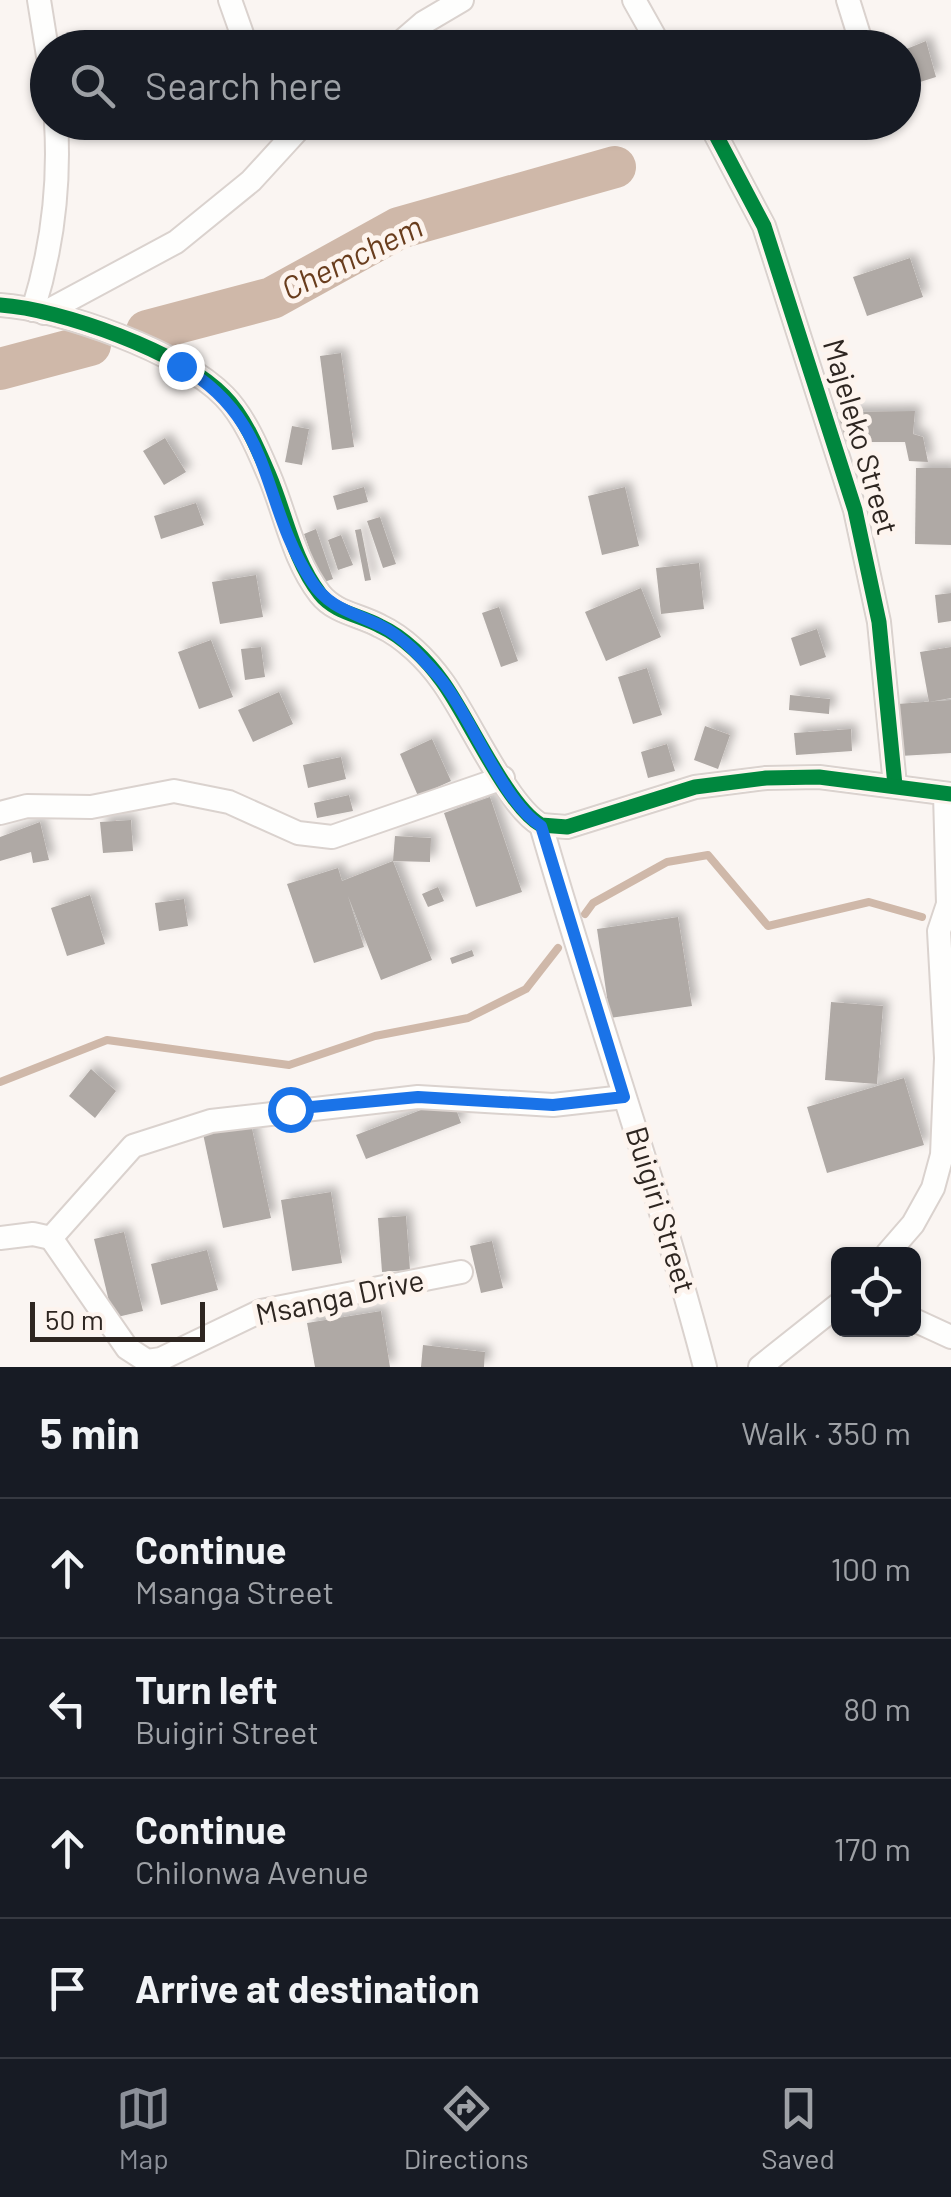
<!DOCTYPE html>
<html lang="en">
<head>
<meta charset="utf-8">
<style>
  :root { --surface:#171b24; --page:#242831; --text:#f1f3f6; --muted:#9ea1a6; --line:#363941; --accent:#8c9099 }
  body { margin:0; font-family:Barlow,sans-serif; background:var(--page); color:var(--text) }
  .controls { position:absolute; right:30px; bottom:30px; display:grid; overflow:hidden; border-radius:15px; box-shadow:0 2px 8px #0004 }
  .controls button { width:90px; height:90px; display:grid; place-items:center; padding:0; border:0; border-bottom:2px solid var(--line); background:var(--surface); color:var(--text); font:50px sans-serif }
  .scale { position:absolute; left:30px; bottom:25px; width:175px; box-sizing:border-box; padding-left:10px; border:5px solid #2e2621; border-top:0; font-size:28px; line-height:35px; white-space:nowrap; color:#2e2621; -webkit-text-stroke:8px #fdf4ee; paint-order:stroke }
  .stop { position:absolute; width:30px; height:30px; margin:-22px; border:8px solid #1a73e8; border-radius:50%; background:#fff }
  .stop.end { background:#1a73e8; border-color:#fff; box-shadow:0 2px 10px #0008 }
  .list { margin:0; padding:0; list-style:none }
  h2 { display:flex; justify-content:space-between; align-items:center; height:130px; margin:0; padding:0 40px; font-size:42px }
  h2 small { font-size:32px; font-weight:400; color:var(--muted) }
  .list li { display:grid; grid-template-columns:65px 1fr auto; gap:30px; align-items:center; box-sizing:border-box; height:140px; padding:0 40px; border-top:2px solid var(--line) }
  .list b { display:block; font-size:38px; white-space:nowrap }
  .list p { margin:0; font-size:32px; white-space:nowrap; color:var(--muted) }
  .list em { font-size:32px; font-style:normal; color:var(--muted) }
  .icon { flex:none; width:55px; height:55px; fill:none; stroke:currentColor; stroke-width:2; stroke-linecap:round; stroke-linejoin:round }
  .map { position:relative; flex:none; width:951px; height:1367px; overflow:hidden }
  .search { position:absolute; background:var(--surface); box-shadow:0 2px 8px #0004; left:30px; right:30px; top:30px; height:110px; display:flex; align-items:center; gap:25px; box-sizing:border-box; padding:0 35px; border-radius:55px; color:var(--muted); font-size:38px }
  .sheet { height:690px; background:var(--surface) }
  nav { display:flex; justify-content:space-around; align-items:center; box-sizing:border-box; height:140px; border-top:2px solid var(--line); background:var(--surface); font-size:28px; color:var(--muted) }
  nav a { display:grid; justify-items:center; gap:5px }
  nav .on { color:var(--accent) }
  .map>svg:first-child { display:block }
</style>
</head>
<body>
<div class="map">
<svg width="951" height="1367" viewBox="0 0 951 1367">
  <defs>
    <filter id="shadow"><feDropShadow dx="6" dy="-6" stdDeviation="5" flood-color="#0004"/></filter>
  </defs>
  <rect width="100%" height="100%" fill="#faf5f2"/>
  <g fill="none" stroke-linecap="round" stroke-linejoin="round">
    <g stroke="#cfb8a9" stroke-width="8">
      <polyline points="585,914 593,903 667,862 708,855 768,926 869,902 922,917"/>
      <polyline points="0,1082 107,1040 289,1065 375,1036 468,1018 526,989 558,948"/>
    </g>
    <g stroke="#cfb8a9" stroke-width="42">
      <polyline points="147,331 272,298 399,228 615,167"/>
      <polyline points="0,369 90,345"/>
    </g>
  </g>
  <g fill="#afa9a5" filter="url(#shadow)">
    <polygon points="926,41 936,77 904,87 904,50"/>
    <polygon points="910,258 923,297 867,316 853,277"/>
    <polygon points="341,353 354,447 332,450 320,356"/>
    <polygon points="915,411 913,434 923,437 928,462 909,461 905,442 843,442 836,412"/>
    <polygon points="292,426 309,429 302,465 285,462"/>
    <polygon points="165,438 186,472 164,485 143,451"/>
    <polygon points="916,468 951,468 951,545 915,544"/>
    <polygon points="364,487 368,502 337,510 333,496"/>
    <polygon points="625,487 639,546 602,555 588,496"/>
    <polygon points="196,503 204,525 161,539 154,516"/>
    <polygon points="380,517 396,564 383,568 367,521"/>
    <polygon points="316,529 333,579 321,583 304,534"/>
    <polygon points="361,529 371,580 365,581 355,530"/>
    <polygon points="341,535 353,565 338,570 328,540"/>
    <polygon points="699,563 704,609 661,614 656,568"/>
    <polygon points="256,575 263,617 220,624 212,582"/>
    <polygon points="641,588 661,637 606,661 585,612"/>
    <polygon points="951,593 951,621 938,623 935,595"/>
    <polygon points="499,607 518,661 501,667 482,613"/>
    <polygon points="817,629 826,657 800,666 791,638"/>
    <polygon points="211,640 233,697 199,709 178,652"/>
    <polygon points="261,647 265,677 245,680 241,649"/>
    <polygon points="951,647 951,698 929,702 920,652"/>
    <polygon points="647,668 662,715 633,724 618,677"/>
    <polygon points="279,692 293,724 253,742 238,710"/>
    <polygon points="790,695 830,699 829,714 789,710"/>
    <polygon points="951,700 951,753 900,756 897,704"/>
    <polygon points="705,726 730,735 718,769 694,760"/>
    <polygon points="851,729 852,751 796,755 794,733"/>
    <polygon points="432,739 451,781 418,796 400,754"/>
    <polygon points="667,744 675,771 648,778 641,752"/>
    <polygon points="341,757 346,779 308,788 303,765"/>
    <polygon points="349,795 353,811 317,818 314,803"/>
    <polygon points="490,797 522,892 476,907 444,813"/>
    <polygon points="131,820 133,851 103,853 100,822"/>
    <polygon points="40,822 49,860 33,863 31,852 0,861 0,837"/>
    <polygon points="395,836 431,838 430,862 393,861"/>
    <polygon points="393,861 432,960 381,980 348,896 364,947 314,963 287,884 338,868 342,881"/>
    <polygon points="438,887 444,901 428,907 422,894"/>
    <polygon points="90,895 105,944 67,956 51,908"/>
    <polygon points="184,899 188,926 159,931 155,903"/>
    <polygon points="678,917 692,1006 610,1018 597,929"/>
    <polygon points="472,950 474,956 452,964 450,958"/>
    <polygon points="831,1002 883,1006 877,1084 825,1080"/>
    <polygon points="91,1069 116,1091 95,1118 69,1096"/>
    <polygon points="904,1078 924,1145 827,1173 807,1107"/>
    <polygon points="452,1098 461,1123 366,1159 356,1135"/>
    <polygon points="250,1119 271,1218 223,1228 202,1129"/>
    <polygon points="331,1192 342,1263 292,1271 281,1200"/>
    <polygon points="406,1216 410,1270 382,1272 378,1218"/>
    <polygon points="124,1232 143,1311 113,1318 94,1239"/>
    <polygon points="492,1241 503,1288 481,1293 470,1246"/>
    <polygon points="207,1250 218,1290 161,1305 151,1264"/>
    <polygon points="381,1311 390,1367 315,1367 307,1323"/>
    <polygon points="423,1345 485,1352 484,1367 421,1367"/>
  </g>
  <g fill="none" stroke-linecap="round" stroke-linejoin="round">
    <g stroke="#dad2ce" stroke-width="26">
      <g id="minor">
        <polyline points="39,0 48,56"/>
        <polyline points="230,0 247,48"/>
        <polyline points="634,0 661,48"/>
        <polyline points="848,0 863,48"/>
        <polyline points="394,48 423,23 462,0"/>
        <polyline points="709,122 764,226 855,510 879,622 895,785"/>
        <path d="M 0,305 C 61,309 181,352 224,396 C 244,416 258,449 269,475 C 286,515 293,559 320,594 C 335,613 360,615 380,626 C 404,637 427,660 442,681 C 468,716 507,806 541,825 L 567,827 L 695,787 L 766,778 L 819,777 L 951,794"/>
        <path d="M 33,310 C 52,249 60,187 56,122"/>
        <polyline points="44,313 176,242 251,181 305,122"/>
        <polyline points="0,813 27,806 91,807 174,791 229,802 298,833 332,837 503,778"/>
        <path d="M 541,825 C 593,1007 657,1184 705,1367"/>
        <polyline points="0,1238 33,1234 51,1238"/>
        <polyline points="51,1238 133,1146 211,1121 418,1097 553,1105 624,1097"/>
        <polyline points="51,1238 127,1348 147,1361 161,1359 261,1311 461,1272"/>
        <polyline points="887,1254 913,1224 933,1188 942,1155 946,1058 939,931 948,904 945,794"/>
        <polyline points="914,1320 951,1337"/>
        <polyline points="760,1367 838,1305"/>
      </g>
    </g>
    <use href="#minor" stroke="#fefefd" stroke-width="22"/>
    <g stroke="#fdf4ee" stroke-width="21">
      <g id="cycleway">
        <polyline points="709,122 764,226 855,510 879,622 895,785"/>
        <path d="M 0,305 C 61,309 181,352 224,396 C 244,416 258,449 269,475 C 286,515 293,559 320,594 C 335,613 360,615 380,626 C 404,637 427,660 442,681 C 468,716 507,806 541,825 L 567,827 L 695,787 L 766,778 L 819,777 L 951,794"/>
      </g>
    </g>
    <use href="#cycleway" stroke="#00873e" stroke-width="15"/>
  </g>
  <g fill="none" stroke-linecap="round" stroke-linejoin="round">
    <path stroke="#1a73e8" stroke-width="12" d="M 181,366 C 277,422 259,502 312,582 C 330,609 353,612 381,626 C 403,637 421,657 438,676 C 470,713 502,802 541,826 L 624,1097 L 553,1105 L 418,1097 L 290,1109"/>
  </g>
  <g text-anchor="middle" stroke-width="10" stroke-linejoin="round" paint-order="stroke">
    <g font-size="30" fill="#2e2621" stroke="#fdf4ee">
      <text transform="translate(860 437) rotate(74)" y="10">Majeleko Street</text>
      <text transform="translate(660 1210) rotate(73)" y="10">Buigiri Street</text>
      <text transform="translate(340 1298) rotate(-12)" y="10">Msanga Drive</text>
    </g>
    <g font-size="32" font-style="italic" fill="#693d1d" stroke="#fdf4ee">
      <text transform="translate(352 258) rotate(-26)" y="11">Chemchem</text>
    </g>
  </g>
</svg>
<div class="controls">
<button><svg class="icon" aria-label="locate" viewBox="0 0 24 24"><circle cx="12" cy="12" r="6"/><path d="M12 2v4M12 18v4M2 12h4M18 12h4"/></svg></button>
</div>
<div class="scale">50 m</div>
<div class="stop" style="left:290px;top:1109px"></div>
<div class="stop end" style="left:181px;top:366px"></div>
<div class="search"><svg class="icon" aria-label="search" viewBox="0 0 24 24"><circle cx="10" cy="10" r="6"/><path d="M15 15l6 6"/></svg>Search here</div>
</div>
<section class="sheet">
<h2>5 min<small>Walk · 350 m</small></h2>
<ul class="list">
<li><svg class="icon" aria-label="ahead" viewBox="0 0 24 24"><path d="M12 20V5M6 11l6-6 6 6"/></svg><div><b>Continue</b><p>Msanga Street</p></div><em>100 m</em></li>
<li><svg class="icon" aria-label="left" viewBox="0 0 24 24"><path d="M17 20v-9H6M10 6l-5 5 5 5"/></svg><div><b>Turn left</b><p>Buigiri Street</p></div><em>80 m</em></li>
<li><svg class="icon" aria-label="ahead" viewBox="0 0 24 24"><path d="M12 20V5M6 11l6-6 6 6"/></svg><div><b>Continue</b><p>Chilonwa Avenue</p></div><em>170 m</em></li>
<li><svg class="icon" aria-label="arrive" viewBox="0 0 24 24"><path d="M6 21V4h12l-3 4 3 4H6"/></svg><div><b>Arrive at destination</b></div></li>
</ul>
</section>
<nav>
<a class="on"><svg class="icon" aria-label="map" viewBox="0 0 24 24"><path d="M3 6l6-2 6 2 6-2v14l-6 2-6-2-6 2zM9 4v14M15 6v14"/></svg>Map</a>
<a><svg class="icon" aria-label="directions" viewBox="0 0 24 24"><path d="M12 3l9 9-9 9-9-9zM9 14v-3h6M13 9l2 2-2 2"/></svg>Directions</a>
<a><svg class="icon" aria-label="saved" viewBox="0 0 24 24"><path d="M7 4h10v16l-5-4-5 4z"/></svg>Saved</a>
</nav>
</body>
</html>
